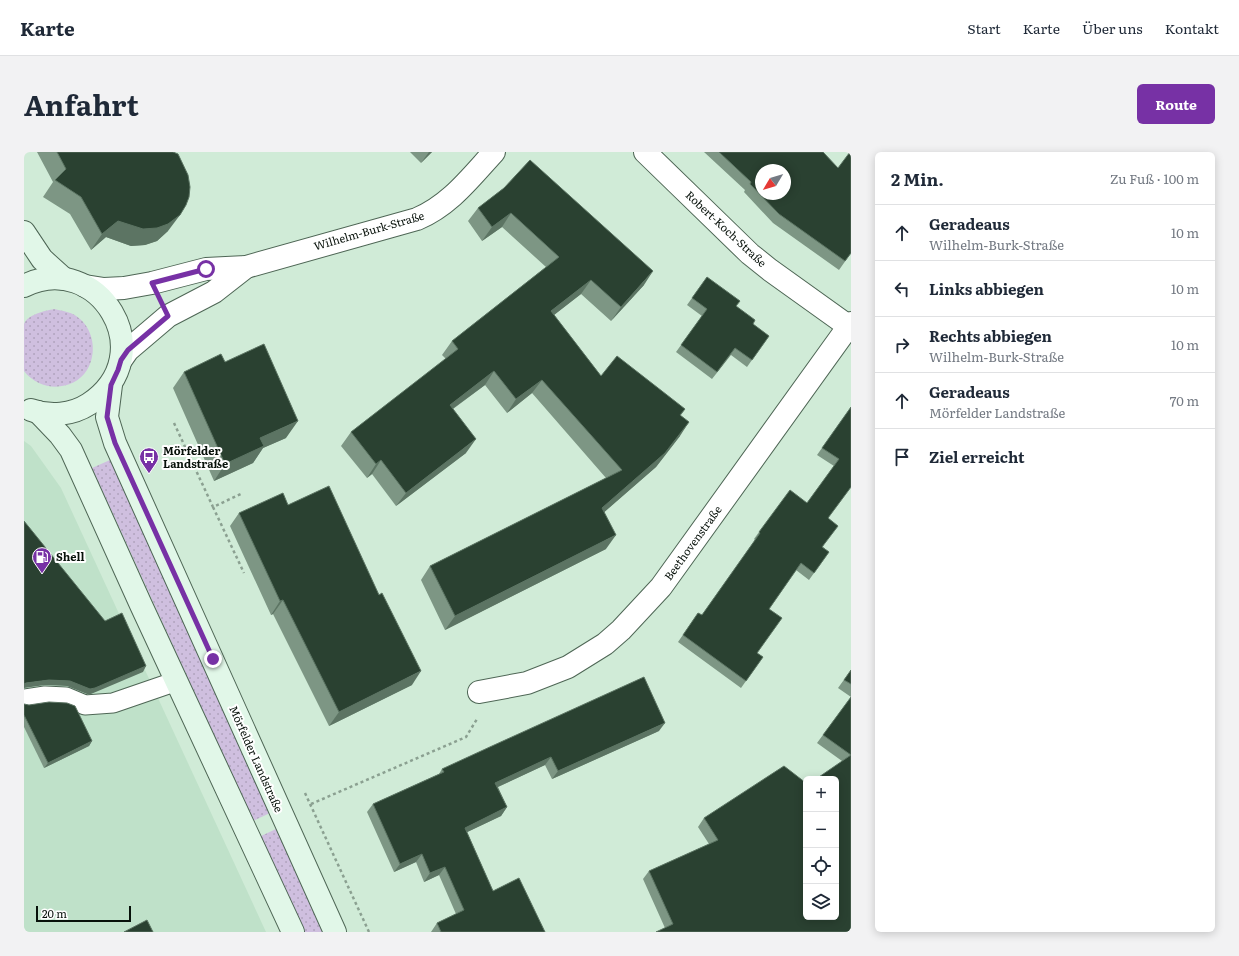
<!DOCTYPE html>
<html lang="de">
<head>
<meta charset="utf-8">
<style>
  :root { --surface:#fff; --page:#f2f2f3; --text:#1f2937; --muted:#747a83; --line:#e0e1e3; --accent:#7731a5 }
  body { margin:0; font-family:Literata,serif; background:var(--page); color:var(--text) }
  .controls { position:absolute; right:12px; bottom:12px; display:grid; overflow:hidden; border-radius:6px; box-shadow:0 2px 10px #0003 }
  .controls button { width:36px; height:36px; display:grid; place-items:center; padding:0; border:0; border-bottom:1px solid var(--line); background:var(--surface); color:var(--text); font:20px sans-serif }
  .compass { position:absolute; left:731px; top:12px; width:36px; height:36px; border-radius:50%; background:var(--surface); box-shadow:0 2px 10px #0003; rotate:232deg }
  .scale { position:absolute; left:12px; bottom:10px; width:95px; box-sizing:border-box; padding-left:4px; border:2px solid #07110a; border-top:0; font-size:11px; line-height:14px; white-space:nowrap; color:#07110a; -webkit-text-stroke:3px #fff; paint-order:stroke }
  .stop { position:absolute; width:12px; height:12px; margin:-9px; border:3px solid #7731a5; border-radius:50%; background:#fff }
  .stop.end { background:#7731a5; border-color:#fff; box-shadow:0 1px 4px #0008 }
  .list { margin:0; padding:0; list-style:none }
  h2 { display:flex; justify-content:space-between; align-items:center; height:52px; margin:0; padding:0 16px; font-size:17px }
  h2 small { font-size:13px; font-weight:400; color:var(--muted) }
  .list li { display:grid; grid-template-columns:26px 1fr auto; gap:12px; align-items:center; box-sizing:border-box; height:56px; padding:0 16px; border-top:1px solid var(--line) }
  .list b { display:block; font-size:15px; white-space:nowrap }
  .list p { margin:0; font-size:13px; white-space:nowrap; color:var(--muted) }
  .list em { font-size:13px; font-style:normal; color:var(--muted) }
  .icon { flex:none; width:22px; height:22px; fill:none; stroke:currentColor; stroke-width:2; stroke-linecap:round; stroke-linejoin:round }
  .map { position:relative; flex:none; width:827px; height:780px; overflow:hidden; border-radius:6px }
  header { display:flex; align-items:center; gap:24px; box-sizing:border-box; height:56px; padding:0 20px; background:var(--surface); border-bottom:1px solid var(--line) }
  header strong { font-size:19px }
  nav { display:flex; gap:22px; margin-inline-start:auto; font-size:14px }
  .intro { display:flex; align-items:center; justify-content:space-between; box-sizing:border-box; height:96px; padding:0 24px }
  h1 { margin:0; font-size:28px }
  .button { padding:10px 18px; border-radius:6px; background:var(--accent); color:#fff; font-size:14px; font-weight:700 }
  main { display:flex; gap:24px; padding:0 24px }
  aside { flex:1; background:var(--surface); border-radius:6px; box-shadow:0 2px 10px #0003 }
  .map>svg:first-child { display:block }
</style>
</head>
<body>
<header>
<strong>Karte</strong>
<nav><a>Start</a><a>Karte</a><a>Über uns</a><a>Kontakt</a></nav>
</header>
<div class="intro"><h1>Anfahrt</h1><a class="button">Route</a></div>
<main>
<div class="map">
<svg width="827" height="780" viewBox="0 0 827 780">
  <defs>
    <pattern id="grass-dots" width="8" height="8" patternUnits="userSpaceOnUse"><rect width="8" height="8" fill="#cfbfdf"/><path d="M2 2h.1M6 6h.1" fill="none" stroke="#b0a3be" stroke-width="1.8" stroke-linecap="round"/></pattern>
  </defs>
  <rect width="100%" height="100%" fill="#d0ebd7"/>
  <polygon fill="#bfe1c9" points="0,289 7,294 37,336 242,780 0,780"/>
  <g fill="url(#grass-dots)">
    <path d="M 30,157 C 39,159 49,160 56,167 C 70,179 73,202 63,218 C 49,240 16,240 0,219 C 0,211 0,177 0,172 C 4,162 21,159 30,157 Z"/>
    <polygon points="86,308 246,661 229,669 68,316"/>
    <polygon points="252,677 299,780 280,780 235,685"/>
  </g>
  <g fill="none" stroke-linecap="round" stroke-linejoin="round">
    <g stroke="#4e6655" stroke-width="21">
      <polyline id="service" points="0,547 21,544 42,545 61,553 89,551 153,529"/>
    </g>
    <g stroke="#4e6655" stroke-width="24">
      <g id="minor">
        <polyline points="621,0 726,102 746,118 827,176"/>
        <path d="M 61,134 L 80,137 L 100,136 L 128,131 L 182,117 L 222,115 L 393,67 C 426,53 446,26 470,0"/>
        <polyline points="97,208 104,198 144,164 190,140 222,115"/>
        <polyline points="455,540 503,531 544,515 581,492 597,478 637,435 827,171"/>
      </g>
    </g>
    <g stroke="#4e6655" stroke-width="24">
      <g id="secondary">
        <polyline points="0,80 18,107 40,127"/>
        <path d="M 0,134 C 73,97 140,202 65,252 C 48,263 26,265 7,258"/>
        <polyline points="87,233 83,265 91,291 311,780"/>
        <polyline points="14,260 36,283 47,298 117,453 269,780"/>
      </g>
    </g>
    <g stroke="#8ba091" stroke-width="2.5" stroke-dasharray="3 3" stroke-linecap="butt">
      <polyline points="150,271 189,355 219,341"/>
      <polyline points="189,355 220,421"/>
      <polyline points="281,641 345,780"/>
      <polyline points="287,652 442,585 453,567"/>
    </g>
    <use href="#service" stroke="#fff" stroke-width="19"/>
    <use href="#minor" stroke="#fff" stroke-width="22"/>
    <use href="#secondary" stroke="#e1f7e8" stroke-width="22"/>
  </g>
  <g fill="#7d9684">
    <polygon points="13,0 149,0 144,79 133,89 121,93 107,94 82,85 67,98 46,62 19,45 29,30"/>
    <polygon points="386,0 408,0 397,11"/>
    <polygon points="680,0 799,0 827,101 815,118 749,71 720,40 721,38"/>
    <polygon points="480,36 620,133 587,169 557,142 530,163 577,224 661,257 657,263 656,284 632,315 580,360 582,397 421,478 397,428 406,414 582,326 508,241 483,261 461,233 429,257 442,301 372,354 348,322 343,326 317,294 327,280 422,207 418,203 428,189 522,115 478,75 458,89 444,69 454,56"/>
    <polygon points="683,125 729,172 745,184 723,215 707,203 688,227 652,200 678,164 663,153"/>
    <polygon points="201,210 262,286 239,296 229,311 190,329 149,236 160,220"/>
    <polygon points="827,255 799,395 805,400 785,428 772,418 745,457 733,501 739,505 717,536 654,490 674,461 678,463 731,388 730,387 735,380 783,351 810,314 793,303"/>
    <polygon points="264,353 388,533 305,574 249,462 247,463 206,374 215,361"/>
    <polygon points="827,518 827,780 641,776 619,727 625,719 685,692 674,675 680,666 782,765 818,609 793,591 827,545 814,536"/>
    <polygon points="0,552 68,589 65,594 20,616 0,575"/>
    <polygon points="635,579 528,627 521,613 474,635 483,655 477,664 443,680 469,739 521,780 407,780 413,771 432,762 415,723 400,730 392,710 370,720 343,660 349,652 415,622 418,617"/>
  </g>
  <g fill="#5c7463">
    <polygon points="405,0 408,0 397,11"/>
    <polygon points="487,61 478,75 458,89 468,75"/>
    <polygon points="156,63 144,79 133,89 121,93 107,94 82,85 67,98 78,82 94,69"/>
    <polygon points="629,119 620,133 587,169 597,155"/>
    <polygon points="567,128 557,142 517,173 527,159"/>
    <polygon points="470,219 461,233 416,266 426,253"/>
    <polygon points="518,228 508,241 483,261 492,247"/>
    <polygon points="274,269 262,286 239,296 229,311 190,329 201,312 236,286"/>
    <polygon points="665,270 656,284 632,315 569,370 578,356"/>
    <polygon points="452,287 442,301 372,354 382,341"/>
    <polygon points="357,308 348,322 343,326 352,312"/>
    <polygon points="592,383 582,397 421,478 431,464"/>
    <polygon points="259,448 249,462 247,463 256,449"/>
    <polygon points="122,514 119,520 67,542 63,542 43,534 21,533 0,536 0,532 2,531 25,528 46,529"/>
    <polygon points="397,519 388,533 305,574 315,560"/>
    <polygon points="641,571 635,579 528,627 534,619"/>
    <polygon points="68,589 65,594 20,616 24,611"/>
    <polygon points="527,605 521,613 465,639 471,631"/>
    <polygon points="483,655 477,664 435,684 441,676"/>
    <polygon points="398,702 392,710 370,720 376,712"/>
    <polygon points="421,715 415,723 400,730 406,721"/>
  </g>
  <g fill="#2a4131" stroke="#5c7463" fill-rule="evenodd">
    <polygon points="33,0 149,0 154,2 164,23 166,35 165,45 162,53 156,63 144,72 133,76 119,77 94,69 78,82 57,45 31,28 42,17"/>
    <path d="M 695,0 L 799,0 L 814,16 L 826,0 L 827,0 L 827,101 L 821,109 L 755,62 L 726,32 L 727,30 ZM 737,18 L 761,18 L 761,42 L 737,42 Z"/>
    <polygon points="506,8 629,119 597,155 567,128 527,159 577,224 593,204 661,257 656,263 665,270 641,301 578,356 592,383 431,464 406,414 598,318 518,228 492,247 470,219 426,253 452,287 382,341 357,308 352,312 327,280 434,197 428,189 535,105 487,61 468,75 454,56 480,36"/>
    <polygon points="683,125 716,149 712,154 731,168 729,172 745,184 728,208 711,196 693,220 657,193 683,157 668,146"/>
    <polygon points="240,192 274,269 236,286 240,294 201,312 160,220 197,202 201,210"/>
    <polygon points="827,255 827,335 804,366 814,374 798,395 805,400 790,421 777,411 745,457 758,466 733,501 739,505 722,529 659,483 674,461 678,463 736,381 735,380 766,338 783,351 815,307 798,296"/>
    <polygon points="305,334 355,443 358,441 397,519 315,560 259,448 256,449 215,361 259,341 264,353"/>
    <polygon points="0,369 81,469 98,461 122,514 71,536 66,537 46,529 25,528 2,531 0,532"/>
    <polygon points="827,518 827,532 820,528"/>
    <polygon points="620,525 641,571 534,619 527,605 471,631 483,655 441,676 469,739 495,726 521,780 417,780 413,771 440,758 421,715 406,721 398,702 376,712 349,652 420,620 418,617 468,594"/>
    <polygon points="827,545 827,780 632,780 649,772 625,719 694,688 680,666 760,614 782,631 782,765 812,765 812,627 792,627 827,603 799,583"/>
    <polygon points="25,550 43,551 51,554 68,589 24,611 0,563 0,552 5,553"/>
    <polygon points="123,768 129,780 100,780"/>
  </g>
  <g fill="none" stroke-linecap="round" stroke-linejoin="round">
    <polyline stroke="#7731a5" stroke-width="5" points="182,117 128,131 144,164 104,198 97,208 94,218 87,233 83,265 91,291 189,507"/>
  </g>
  <defs>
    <g id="bus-pin" transform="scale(1)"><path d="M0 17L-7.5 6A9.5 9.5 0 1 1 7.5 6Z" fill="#7731a5" stroke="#fff"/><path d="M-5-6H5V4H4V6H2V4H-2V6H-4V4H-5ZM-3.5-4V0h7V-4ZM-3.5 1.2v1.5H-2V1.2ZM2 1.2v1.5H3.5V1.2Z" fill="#fff"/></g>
    <g id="fuel-pin" transform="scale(1)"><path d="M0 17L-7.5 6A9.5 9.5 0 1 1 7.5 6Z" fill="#7731a5" stroke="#fff"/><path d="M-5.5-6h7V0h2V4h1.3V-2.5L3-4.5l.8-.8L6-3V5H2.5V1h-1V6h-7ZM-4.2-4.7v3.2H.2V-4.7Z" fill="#fff"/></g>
  </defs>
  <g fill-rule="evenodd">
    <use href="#bus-pin" x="125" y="305"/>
    <use href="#fuel-pin" x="18" y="405"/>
  </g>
  <g text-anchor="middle" stroke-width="4" stroke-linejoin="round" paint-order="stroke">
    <g font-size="11" fill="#07110a" stroke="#fff">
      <text transform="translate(702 77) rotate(43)" y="4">Robert-Koch-Straße</text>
      <text transform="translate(345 79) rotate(-16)" y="4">Wilhelm-Burk-Straße</text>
      <text transform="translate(669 391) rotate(-54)" y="4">Beethovenstraße</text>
      <text transform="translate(232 607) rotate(66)" y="4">Mörfelder Landstraße</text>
    </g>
    <g font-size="11" font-weight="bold" fill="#07110a" stroke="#fff" text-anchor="start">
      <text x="139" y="303">Mörfelder<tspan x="139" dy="13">Landstraße</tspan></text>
      <text x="32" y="409">Shell</text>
    </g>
  </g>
</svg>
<div class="controls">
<button>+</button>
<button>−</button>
<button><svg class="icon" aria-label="locate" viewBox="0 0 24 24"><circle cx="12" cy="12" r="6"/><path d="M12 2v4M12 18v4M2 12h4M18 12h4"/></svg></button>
<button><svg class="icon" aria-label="layers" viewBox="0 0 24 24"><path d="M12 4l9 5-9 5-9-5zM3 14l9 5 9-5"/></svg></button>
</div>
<svg class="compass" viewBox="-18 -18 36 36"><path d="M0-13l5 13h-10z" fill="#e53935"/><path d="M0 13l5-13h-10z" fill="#747a83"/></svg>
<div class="scale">20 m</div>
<div class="stop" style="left:182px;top:117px"></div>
<div class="stop end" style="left:189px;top:507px"></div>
</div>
<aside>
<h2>2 Min.<small>Zu Fuß · 100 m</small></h2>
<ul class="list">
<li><svg class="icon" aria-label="ahead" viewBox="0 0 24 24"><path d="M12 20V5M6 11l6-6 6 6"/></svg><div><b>Geradeaus</b><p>Wilhelm-Burk-Straße</p></div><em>10 m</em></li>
<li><svg class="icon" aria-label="left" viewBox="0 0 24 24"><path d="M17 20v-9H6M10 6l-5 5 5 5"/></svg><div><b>Links abbiegen</b></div><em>10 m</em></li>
<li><svg class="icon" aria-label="right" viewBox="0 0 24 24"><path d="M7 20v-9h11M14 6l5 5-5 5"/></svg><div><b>Rechts abbiegen</b><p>Wilhelm-Burk-Straße</p></div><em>10 m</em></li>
<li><svg class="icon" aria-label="ahead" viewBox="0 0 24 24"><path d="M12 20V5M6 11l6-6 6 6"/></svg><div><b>Geradeaus</b><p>Mörfelder Landstraße</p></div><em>70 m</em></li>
<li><svg class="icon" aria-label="arrive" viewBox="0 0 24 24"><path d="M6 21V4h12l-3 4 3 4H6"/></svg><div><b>Ziel erreicht</b></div></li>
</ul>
</aside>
</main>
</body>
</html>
